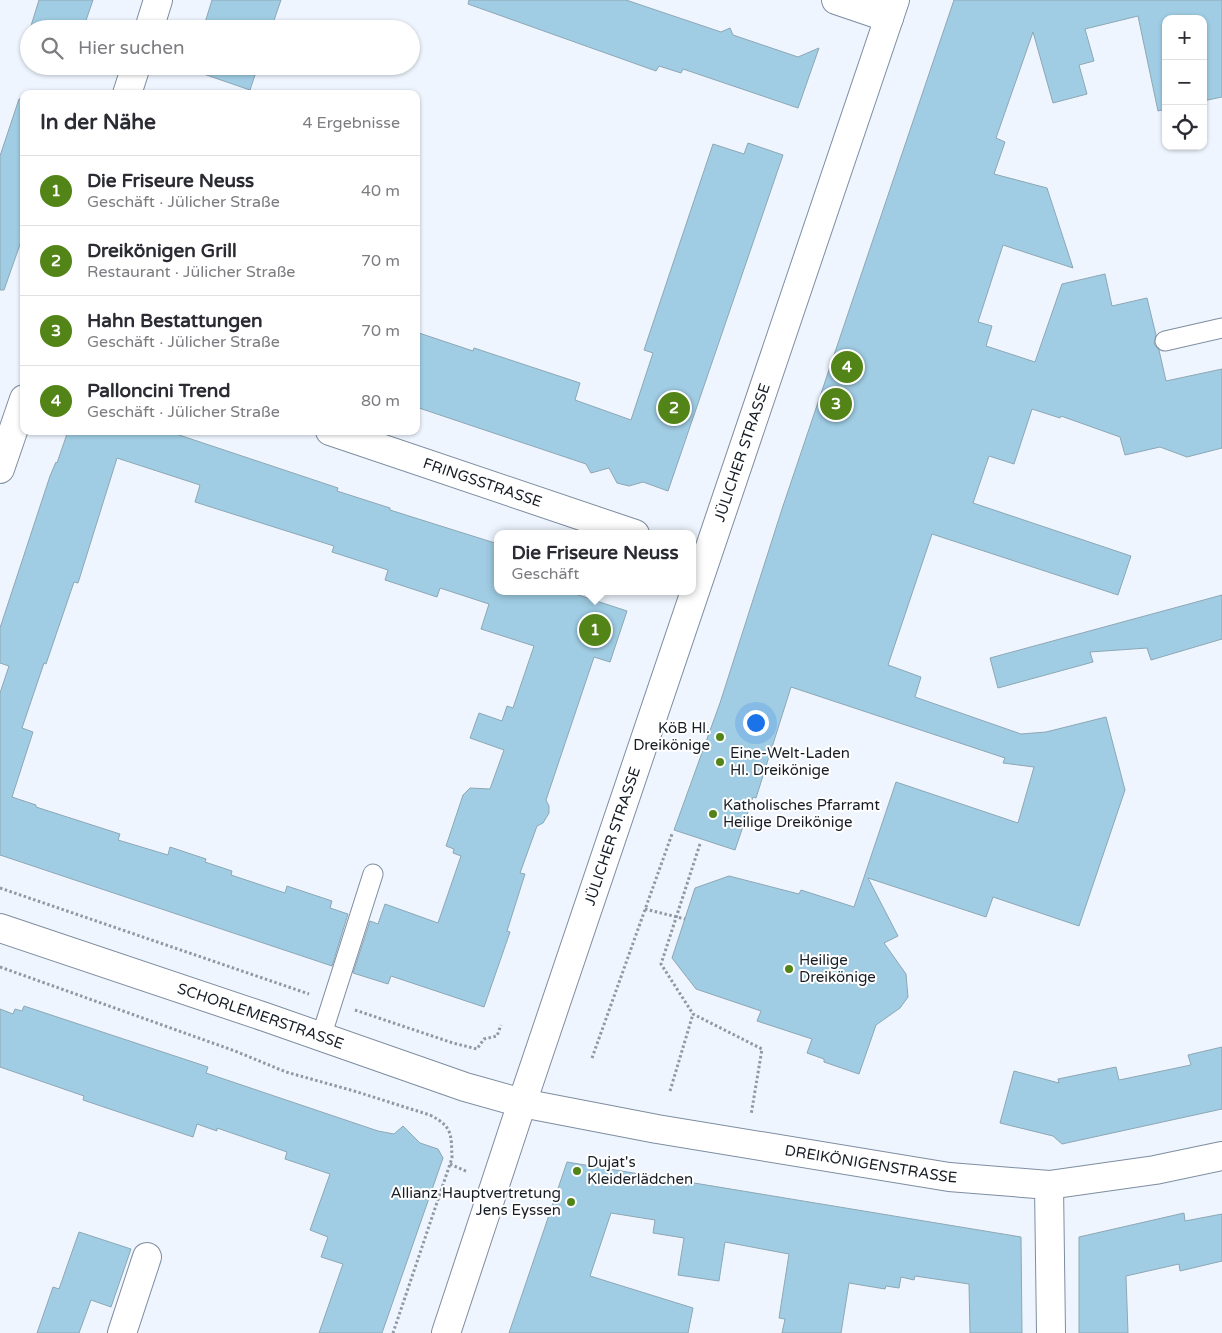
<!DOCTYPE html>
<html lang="de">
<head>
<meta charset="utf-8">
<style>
  :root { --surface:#fff; --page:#f2f2f3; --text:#2b2b33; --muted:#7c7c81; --line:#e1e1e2; --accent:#538417 }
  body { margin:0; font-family:"Varela Round",sans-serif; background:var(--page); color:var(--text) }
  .controls { position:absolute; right:15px; top:15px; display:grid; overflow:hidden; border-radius:10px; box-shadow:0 1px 4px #0004 }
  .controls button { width:45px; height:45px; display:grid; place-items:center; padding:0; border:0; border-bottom:1px solid var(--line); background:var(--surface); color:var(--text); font:25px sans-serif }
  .you { position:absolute; left:755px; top:722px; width:18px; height:18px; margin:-12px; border:4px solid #fff; border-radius:50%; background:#1a73e8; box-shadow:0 0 0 8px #1a73e833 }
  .badge { display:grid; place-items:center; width:32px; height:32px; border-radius:50%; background:var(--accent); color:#fff; font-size:16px; font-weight:700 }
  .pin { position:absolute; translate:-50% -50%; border:2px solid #fff; box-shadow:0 1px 5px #0006 }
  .popup { position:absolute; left:494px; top:530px; width:202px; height:65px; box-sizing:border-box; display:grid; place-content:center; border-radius:10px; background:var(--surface); filter:drop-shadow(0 1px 4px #0005); font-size:16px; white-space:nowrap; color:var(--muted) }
  .popup b { font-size:19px; color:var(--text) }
  .popup::after { content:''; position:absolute; left:50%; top:100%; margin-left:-10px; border:10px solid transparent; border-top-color:var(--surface) }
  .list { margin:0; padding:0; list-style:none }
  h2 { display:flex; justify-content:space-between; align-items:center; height:65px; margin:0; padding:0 20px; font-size:21px }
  h2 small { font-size:16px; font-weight:400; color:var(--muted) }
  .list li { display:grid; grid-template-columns:32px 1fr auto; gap:15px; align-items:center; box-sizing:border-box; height:70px; padding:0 20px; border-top:1px solid var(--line) }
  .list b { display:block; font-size:19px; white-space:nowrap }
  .list p { margin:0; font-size:16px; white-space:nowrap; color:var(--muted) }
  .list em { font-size:16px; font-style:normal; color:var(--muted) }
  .icon { flex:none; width:28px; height:28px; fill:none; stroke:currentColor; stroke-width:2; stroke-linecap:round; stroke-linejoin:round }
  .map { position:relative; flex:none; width:1222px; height:1333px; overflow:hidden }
  .search { position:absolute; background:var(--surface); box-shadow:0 1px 4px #0004; left:20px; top:20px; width:400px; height:55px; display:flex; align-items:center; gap:12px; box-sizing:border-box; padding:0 18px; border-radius:28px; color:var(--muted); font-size:19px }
  .panel { position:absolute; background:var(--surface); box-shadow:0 1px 4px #0004; left:20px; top:90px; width:400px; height:345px; border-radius:10px }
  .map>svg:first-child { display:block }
</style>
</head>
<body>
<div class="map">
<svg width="1222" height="1333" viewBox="0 0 1222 1333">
  <rect width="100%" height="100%" fill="#eef5fe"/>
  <g fill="#a0cde4" stroke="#8da7b5">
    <polygon points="39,0 93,0 83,29 30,29"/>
    <polygon points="212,0 281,0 271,29 203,29"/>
    <polygon points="469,0 626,0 721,32 730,28 733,35 798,57 819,48 798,108 683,69 681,73 659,66 656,71 468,4"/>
    <polygon points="954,0 1222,0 1222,97 1203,101 1203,19 1166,19 1166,109 1158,111 1138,16 1085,29 1094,61 1079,65 1087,94 1053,103 1033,32 996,138 1005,142 994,174 1047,188 1073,268 1003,245 978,322 992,326 986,346 1035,362 1062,284 1105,274 1112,306 1147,298 1156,335 1154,344 1159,350 1166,381 1222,369 1222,448 1187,457 1160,447 1125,455 1120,437 1061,416 1060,418 1032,409 1014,464 989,456 973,503 1131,556 1118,595 932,534 888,665 921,677 915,697 1021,734 1046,732 1106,717 1125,790 1079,926 993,897 986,917 868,878 898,936 884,943 906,974 908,997 900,1008 876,1025 859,1074 824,1062 824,1059 807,1053 812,1039 757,1021 761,1011 696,989 672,958 695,888 729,876 799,894 801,890 854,907 896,782 1018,823 1034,767 1003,763 1005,758 791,687 756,798 753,797 735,850 674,830 720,703 783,506"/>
    <polygon points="190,66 258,66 250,90 189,69"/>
    <polygon points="19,99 24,99 24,233 4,290 0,290 0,156"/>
    <polygon points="748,143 783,155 668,491 643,482 629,486 617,483 609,468 591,473 586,464 416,407 416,332 473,351 474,348 580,383 575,400 631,420 653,353 644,350 713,144 744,154"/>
    <polygon points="68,431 167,431 338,488 337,491 390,508 390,510 498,544 498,591 566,591 627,611 610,662 594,657 546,800 549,806 549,813 543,823 537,826 520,873 525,874 507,931 510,932 484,1007 391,976 388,984 353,973 370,921 378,924 385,904 438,923 461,856 453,853 454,849 446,846 463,795 470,788 490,789 504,750 470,738 479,713 502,721 507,706 513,708 534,646 481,629 489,604 440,588 437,597 385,580 388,570 332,552 334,546 195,502 200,485 117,458 78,583 74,582 46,664 44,663 22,728 33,732 12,797 36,805 36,807 120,834 118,840 168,855 170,847 206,859 205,862 232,871 231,875 285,893 287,886 332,901 330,908 348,914 332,966 0,855 0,693 9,666 0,663 0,628 50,476 56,462 57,463"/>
    <polygon points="1222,595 1222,639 1151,660 1147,648 1090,652 1093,662 998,688 990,658"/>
    <polygon points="24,1006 208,1067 206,1073 378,1131 394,1134 403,1126 420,1143 438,1149 443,1158 382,1333 319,1333 343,1264 321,1257 328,1237 310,1230 330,1174 285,1159 287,1152 217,1128 217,1131 197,1124 193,1137 83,1100 84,1096 0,1067 0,1009 13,1014 15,1009 22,1011"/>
    <polygon points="1222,1047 1222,1109 1062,1144 1053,1136 1000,1123 1014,1071 1059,1083 1058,1079 1116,1067 1119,1080 1191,1065 1188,1055"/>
    <polygon points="567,1162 1021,1237 1022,1333 970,1333 969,1284 915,1276 914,1280 901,1277 899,1288 886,1286 885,1289 849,1283 841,1333 782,1333 785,1319 779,1318 789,1254 725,1242 719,1281 678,1275 684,1238 653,1233 655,1220 611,1213 590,1276 693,1308 688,1333 509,1333"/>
    <polygon points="1184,1213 1185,1221 1222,1214 1222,1261 1180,1271 1179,1264 1126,1276 1128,1333 1079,1333 1079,1237"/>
    <polygon points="79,1232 131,1249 111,1307 91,1300 79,1333 37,1333 53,1287 59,1289"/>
  </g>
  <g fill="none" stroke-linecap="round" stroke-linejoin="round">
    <g stroke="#7e8da1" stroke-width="21">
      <g id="lane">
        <polyline points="1165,341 1222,328"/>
        <polyline points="321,1037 373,874"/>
      </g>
    </g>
    <g stroke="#7e8da1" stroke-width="30">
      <g id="street">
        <polyline points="836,0 889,18"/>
        <polyline points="149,29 158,0"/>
        <polyline points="127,94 136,66"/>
        <path id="s1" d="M 330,431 L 635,534"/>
        <polyline points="0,469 24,399"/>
        <polyline points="1049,1185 1051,1333"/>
        <polyline points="122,1333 147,1257"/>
      </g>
    </g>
    <g stroke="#7e8da1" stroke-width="30">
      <g id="secondary">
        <path id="s2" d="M 0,928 L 265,1017 L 465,1087 L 522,1103 L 657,1129 L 949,1177 L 1049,1185 L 1155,1170 L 1222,1156"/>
        <path id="s3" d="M 446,1333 L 522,1103 L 895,0"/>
      </g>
    </g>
    <g stroke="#9198a0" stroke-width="3" stroke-dasharray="2.5 2.5" stroke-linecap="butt">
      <polyline points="700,844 661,964 693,1014 762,1049 751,1115"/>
      <polyline points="0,888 309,994"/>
      <polyline points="645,909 685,919"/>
      <path d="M 0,967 L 235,1051 L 286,1072 L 354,1091 L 430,1115 C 453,1127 451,1134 452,1158 L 393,1333"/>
      <polyline points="355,1010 453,1043 477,1049 484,1039 497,1036 501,1025"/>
      <polyline points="592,1058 672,834"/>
      <polyline points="670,1091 693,1014"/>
      <polyline points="450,1164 468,1172"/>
      <polyline points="523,1193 538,1199"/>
    </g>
    <use href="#lane" stroke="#fff" stroke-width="19"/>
    <use href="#street" stroke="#fff" stroke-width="28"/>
    <use href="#secondary" stroke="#fff" stroke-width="28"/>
  </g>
  <g fill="#538417" stroke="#fff" stroke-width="2">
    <circle cx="720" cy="737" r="5"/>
    <circle cx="720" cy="762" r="5"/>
    <circle cx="713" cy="814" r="5"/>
    <circle cx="789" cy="969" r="5"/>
    <circle cx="577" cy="1171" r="5"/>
    <circle cx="571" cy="1202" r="5"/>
  </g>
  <g text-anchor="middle" stroke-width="4" stroke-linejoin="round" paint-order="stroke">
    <g font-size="15" fill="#171d25" stroke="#fff">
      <text dy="5" stroke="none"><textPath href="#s3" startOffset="929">JÜLICHER STRASSE</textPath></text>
      <text dy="5" stroke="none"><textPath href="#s1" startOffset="161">FRINGSSTRASSE</textPath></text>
      <text dy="5" stroke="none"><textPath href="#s3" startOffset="524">JÜLICHER STRASSE</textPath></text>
      <text dy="5" stroke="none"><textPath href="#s2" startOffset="275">SCHORLEMERSTRASSE</textPath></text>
      <text dy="5" stroke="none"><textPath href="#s2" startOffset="905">DREIKÖNIGENSTRASSE</textPath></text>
    </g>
    <g font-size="15" fill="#171d25" stroke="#fff" text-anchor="start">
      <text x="710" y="733" text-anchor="end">KöB Hl.<tspan x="710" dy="17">Dreikönige</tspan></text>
      <text x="730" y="758">Eine-Welt-Laden<tspan x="730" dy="17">Hl. Dreikönige</tspan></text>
      <text x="723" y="810">Katholisches Pfarramt<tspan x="723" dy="17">Heilige Dreikönige</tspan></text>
      <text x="799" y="965">Heilige<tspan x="799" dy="17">Dreikönige</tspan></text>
      <text x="587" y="1167">Dujat's<tspan x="587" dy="17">Kleiderlädchen</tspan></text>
      <text x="561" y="1198" text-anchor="end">Allianz Hauptvertretung<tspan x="561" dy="17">Jens Eyssen</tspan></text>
    </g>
  </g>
</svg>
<div class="controls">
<button>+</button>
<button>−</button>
<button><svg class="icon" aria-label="locate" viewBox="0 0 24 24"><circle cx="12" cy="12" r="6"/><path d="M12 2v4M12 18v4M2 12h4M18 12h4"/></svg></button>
</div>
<div class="you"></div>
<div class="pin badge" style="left:595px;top:630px">1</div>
<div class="popup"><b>Die Friseure Neuss</b>Geschäft</div>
<div class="pin badge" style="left:674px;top:408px">2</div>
<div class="pin badge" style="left:836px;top:404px">3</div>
<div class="pin badge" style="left:847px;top:367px">4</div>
<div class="search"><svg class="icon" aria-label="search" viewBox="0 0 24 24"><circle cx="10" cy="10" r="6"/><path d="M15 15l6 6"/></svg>Hier suchen</div>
<section class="panel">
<h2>In der Nähe<small>4 Ergebnisse</small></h2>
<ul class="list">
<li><span class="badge">1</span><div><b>Die Friseure Neuss</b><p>Geschäft · Jülicher Straße</p></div><em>40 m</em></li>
<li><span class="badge">2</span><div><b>Dreikönigen Grill</b><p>Restaurant · Jülicher Straße</p></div><em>70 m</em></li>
<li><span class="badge">3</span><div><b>Hahn Bestattungen</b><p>Geschäft · Jülicher Straße</p></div><em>70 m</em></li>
<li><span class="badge">4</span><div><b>Palloncini Trend</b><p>Geschäft · Jülicher Straße</p></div><em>80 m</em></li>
</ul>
</section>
</div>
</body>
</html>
